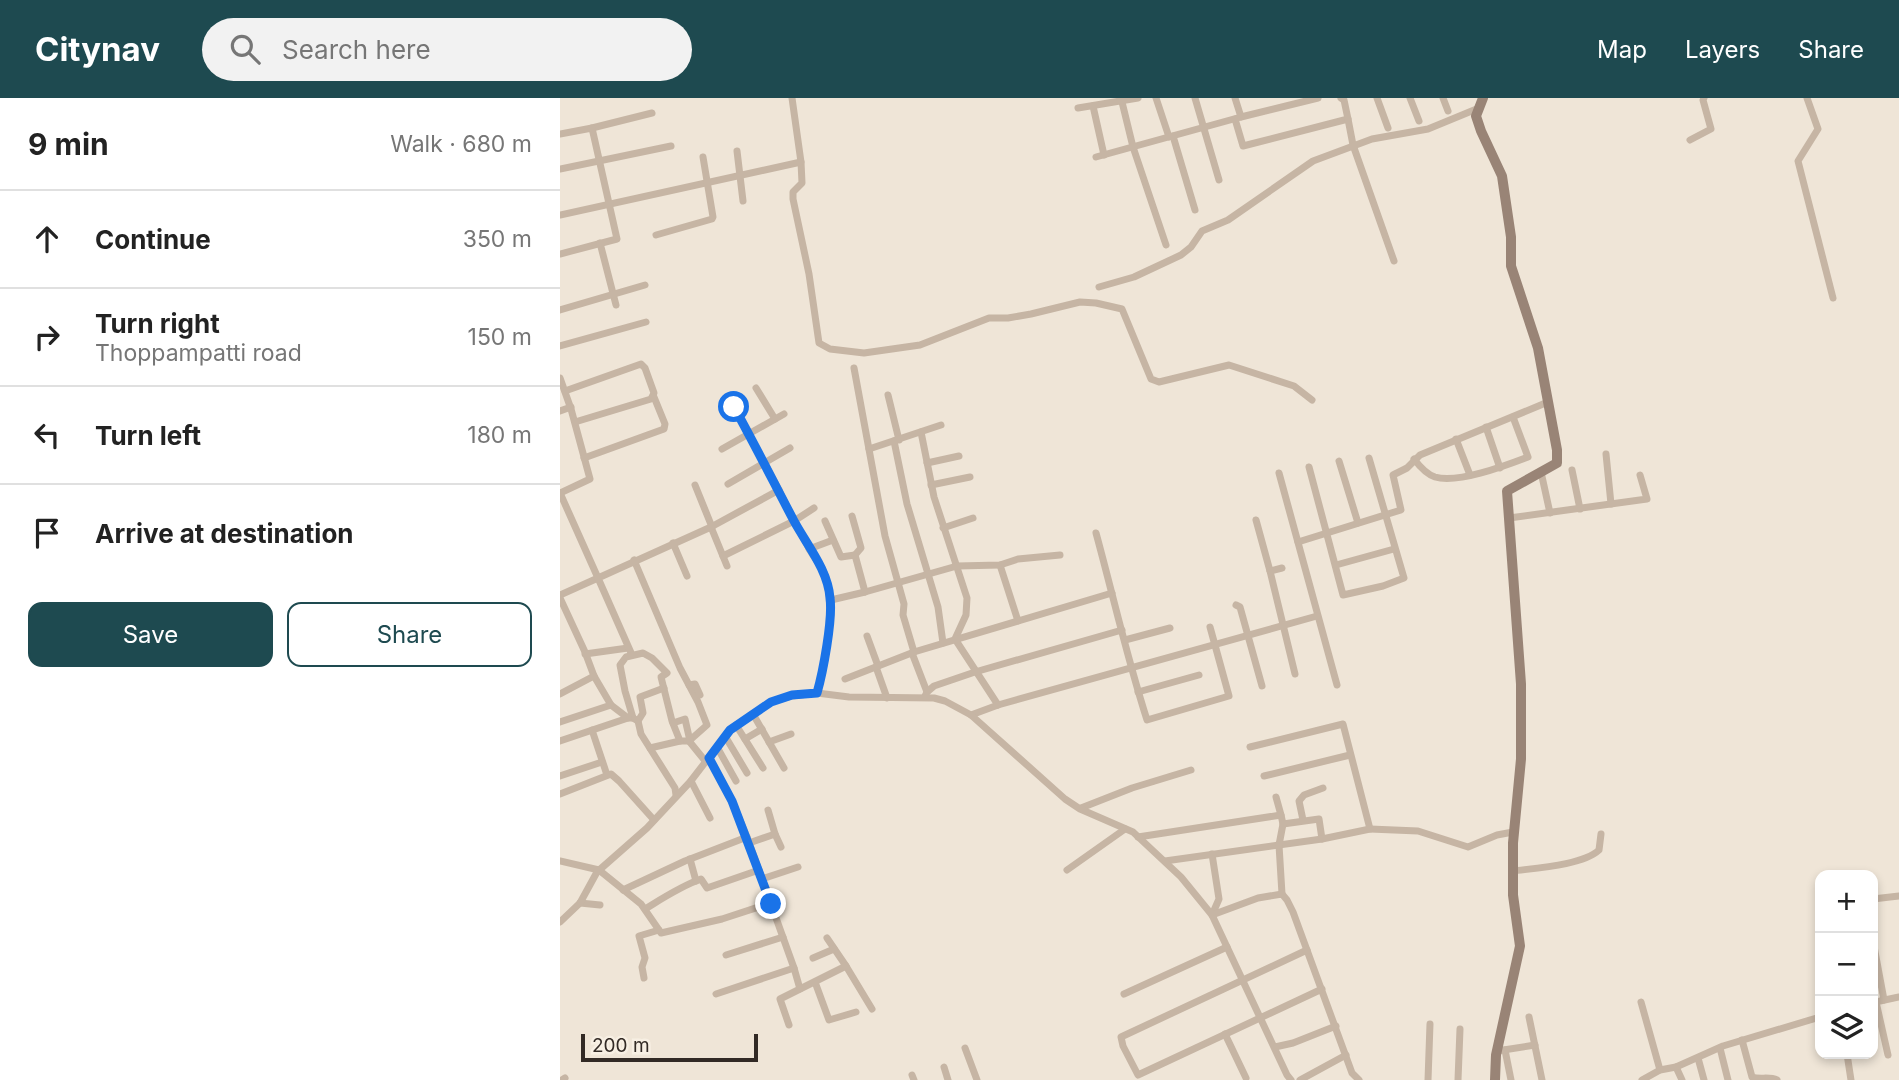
<!DOCTYPE html>
<html lang="en">
<head>
<meta charset="utf-8">
<style>
  :root { --surface:#fff; --page:#f2f2f2; --text:#222; --muted:#767676; --line:#e0e0e0; --accent:#1e4a50 }
  body { margin:0; font-family:Inter,sans-serif; background:var(--page); color:var(--text) }
  .controls { position:absolute; right:21px; bottom:21px; display:grid; overflow:hidden; border-radius:14px; box-shadow:0 4px 10px #0003 }
  .controls button { width:63px; height:63px; display:grid; place-items:center; padding:0; border:0; border-bottom:2px solid var(--line); background:var(--surface); color:var(--text); font:35px sans-serif }
  .scale { position:absolute; left:21px; bottom:18px; width:177px; box-sizing:border-box; padding-left:7px; border:4px solid #322a25; border-top:0; font-size:19px; line-height:24px; white-space:nowrap; color:#322a25; -webkit-text-stroke:5px #f7efe3; paint-order:stroke }
  .stop { position:absolute; width:21px; height:21px; margin:-16px; border:5px solid #1a73e8; border-radius:50%; background:#fff }
  .stop.end { background:#1a73e8; border-color:#fff; box-shadow:0 2px 7px #0008 }
  .list { margin:0; padding:0; list-style:none }
  h2 { display:flex; justify-content:space-between; align-items:center; height:91px; margin:0; padding:0 28px; font-size:30px }
  h2 small { font-size:23px; font-weight:400; color:var(--muted) }
  .list li { display:grid; grid-template-columns:46px 1fr auto; gap:21px; align-items:center; box-sizing:border-box; height:98px; padding:0 28px; border-top:2px solid var(--line) }
  .list b { display:block; font-size:26px; white-space:nowrap }
  .list p { margin:0; font-size:23px; white-space:nowrap; color:var(--muted) }
  .list em { font-size:23px; font-style:normal; color:var(--muted) }
  .actions { display:flex; gap:14px; padding:21px 28px }
  .actions a { flex:1; padding:16px 0; border:2px solid var(--accent); border-radius:14px; text-align:center; font-size:24px; color:var(--accent) }
  .actions .main { background:var(--accent); color:#fff }
  .icon { flex:none; width:38px; height:38px; fill:none; stroke:currentColor; stroke-width:2; stroke-linecap:round; stroke-linejoin:round }
  .map { position:relative; flex:none; width:1339px; height:982px; overflow:hidden }
  header { display:flex; align-items:center; gap:42px; box-sizing:border-box; height:98px; padding:0 35px; background:var(--accent); color:#fff }
  header strong { font-size:33px }
  nav { display:flex; gap:38px; margin-inline-start:auto; font-size:24px }
  .search { width:490px; height:63px; background:var(--page); display:flex; align-items:center; gap:18px; box-sizing:border-box; padding:0 24px; border-radius:38px; color:var(--muted); font-size:26px }
  main { display:flex }
  aside { flex:1; background:var(--surface) }
  .map>svg:first-child { display:block }
</style>
</head>
<body>
<header>
<strong>Citynav</strong>
<div class="search"><svg class="icon" aria-label="search" viewBox="0 0 24 24"><circle cx="10" cy="10" r="6"/><path d="M15 15l6 6"/></svg>Search here</div>
<nav><a>Map</a><a>Layers</a><a>Share</a></nav>
</header>
<main>
<aside>
<h2>9 min<small>Walk · 680 m</small></h2>
<ul class="list">
<li><svg class="icon" aria-label="ahead" viewBox="0 0 24 24"><path d="M12 20V5M6 11l6-6 6 6"/></svg><div><b>Continue</b></div><em>350 m</em></li>
<li><svg class="icon" aria-label="right" viewBox="0 0 24 24"><path d="M7 20v-9h11M14 6l5 5-5 5"/></svg><div><b>Turn right</b><p>Thoppampatti road</p></div><em>150 m</em></li>
<li><svg class="icon" aria-label="left" viewBox="0 0 24 24"><path d="M17 20v-9H6M10 6l-5 5 5 5"/></svg><div><b>Turn left</b></div><em>180 m</em></li>
<li><svg class="icon" aria-label="arrive" viewBox="0 0 24 24"><path d="M6 21V4h12l-3 4 3 4H6"/></svg><div><b>Arrive at destination</b></div></li>
</ul>
<div class="actions"><a class="main">Save</a><a>Share</a></div>
</aside>
<div class="map">
<svg width="1339" height="982" viewBox="0 0 1339 982">
  <rect width="100%" height="100%" fill="#efe5d7"/>
  <g fill="none" stroke-linecap="round" stroke-linejoin="round">
    <g stroke="#c6b5a4" stroke-width="7">
      <polyline points="596,0 609,39"/>
      <polyline points="635,0 659,82"/>
      <polyline points="817,0 828,30"/>
      <polyline points="850,0 859,23"/>
      <polyline points="883,0 888,13"/>
      <polyline points="1247,0 1258,31 1238,63 1273,200"/>
      <polyline points="562,4 573,49 606,147"/>
      <polyline points="533,8 544,57"/>
      <polyline points="518,10 578,0"/>
      <polyline points="681,19 758,0"/>
      <polyline points="675,21 683,48 788,21 784,2 781,0"/>
      <polyline points="788,21 793,47 834,163"/>
      <polyline points="32,30 92,15"/>
      <polyline points="0,36 32,30 57,141 0,156"/>
      <polyline points="613,38 635,112"/>
      <polyline points="1130,42 1151,31 1143,2 1144,0"/>
      <polyline points="177,53 183,103"/>
      <polyline points="536,59 681,19 675,0"/>
      <polyline points="241,64 242,85 233,94 233,101 249,176 259,245 270,251 304,255 360,247 429,220 448,220 471,216 520,204 536,205 562,211 591,281 599,284 669,267 734,288 752,302"/>
      <polyline points="0,71 111,48"/>
      <polyline points="0,117 241,64 232,0"/>
      <polyline points="96,137 152,121 153,119 143,59"/>
      <polyline points="40,145 56,207"/>
      <polyline points="539,189 574,179 621,157 631,149 642,133 668,122 753,63 812,41 868,31 919,10"/>
      <polyline points="0,212 85,187"/>
      <polyline points="0,248 86,224"/>
      <polyline points="294,270 325,438 344,506 343,517 354,554"/>
      <polyline points="0,280 11,311 30,381 0,395"/>
      <polyline points="196,290 215,321"/>
      <polyline points="5,293 81,266 85,270 94,295 91,301 15,324"/>
      <polyline points="328,297 339,342"/>
      <polyline points="174,309 219,392"/>
      <polyline points="0,313 11,309"/>
      <polyline points="926,329 940,370"/>
      <polyline points="361,334 374,399 407,500 406,517 395,541 438,607"/>
      <polyline points="896,341 910,377"/>
      <polyline points="334,343 347,406 378,509 383,545"/>
      <polyline points="162,351 224,316"/>
      <polyline points="309,351 381,327"/>
      <polyline points="1046,356 1051,406"/>
      <polyline points="24,360 104,331 105,326 94,299"/>
      <path d="M 854,361 C 860,369 866,376 875,379 C 898,386 947,367 968,359 L 953,319"/>
      <polyline points="779,363 798,425"/>
      <polyline points="367,365 399,358"/>
      <polyline points="749,369 783,497 823,488 844,480 809,360"/>
      <polyline points="1012,372 1020,411"/>
      <polyline points="981,374 990,415"/>
      <polyline points="719,375 777,587"/>
      <polyline points="168,386 230,350"/>
      <polyline points="135,387 152,429"/>
      <polyline points="371,387 410,379"/>
      <polyline points="0,395 38,480 0,497"/>
      <polyline points="949,420 1087,401 1080,377"/>
      <polyline points="696,422 710,473 735,576"/>
      <polyline points="265,423 281,459 295,457 301,450 292,418"/>
      <polyline points="151,429 167,468"/>
      <polyline points="383,430 413,420"/>
      <path d="M 536,435 C 553,497 567,560 587,622 L 669,598 L 650,529"/>
      <polyline points="738,444 841,412 833,377 847,370 860,357 988,304"/>
      <polyline points="113,445 127,478"/>
      <polyline points="249,451 273,442"/>
      <polyline points="295,457 305,494"/>
      <polyline points="163,458 234,423 254,410"/>
      <polyline points="74,462 120,570 138,604 147,627 129,643 146,664"/>
      <polyline points="440,467 458,523"/>
      <polyline points="776,467 834,451"/>
      <polyline points="710,473 722,470"/>
      <polyline points="0,500 25,554 34,578 51,607 68,620 73,620 78,623 81,636 115,690 116,697"/>
      <polyline points="271,502 305,494 397,468 440,467 458,461 500,457"/>
      <polyline points="676,507 680,509 702,588"/>
      <polyline points="307,538 318,568"/>
      <polyline points="565,542 610,530"/>
      <polyline points="352,555 367,594"/>
      <polyline points="25,556 68,550"/>
      <path d="M 72,557 L 38,480 L 151,429 L 219,392 C 229,413 240,434 251,454 C 255,461 260,466 263,472 C 277,500 266,566 257,595"/>
      <polyline points="316,569 327,600"/>
      <polyline points="285,581 354,554 552,495"/>
      <polyline points="129,587 135,586 140,597"/>
      <polyline points="578,594 639,577"/>
      <polyline points="0,596 34,578"/>
      <polyline points="365,598 367,594 374,588 415,574 562,532"/>
      <polyline points="193,616 224,670"/>
      <polyline points="411,617 438,607 757,518"/>
      <polyline points="73,620 65,593 60,567 66,559 83,555 92,560 107,575 101,579 112,623 120,643 129,643"/>
      <polyline points="78,623 83,615 80,599 104,590"/>
      <polyline points="0,624 51,607"/>
      <polyline points="113,625 125,621 130,643"/>
      <polyline points="176,627 203,670"/>
      <polyline points="32,632 47,677"/>
      <polyline points="165,638 187,675"/>
      <polyline points="185,641 202,631"/>
      <polyline points="0,643 68,620"/>
      <polyline points="209,644 231,636"/>
      <polyline points="157,649 176,683"/>
      <polyline points="90,650 120,643"/>
      <polyline points="149,660 172,703 187,739 234,870 240,891"/>
      <polyline points="0,678 42,664"/>
      <polyline points="704,678 790,657"/>
      <polyline points="131,683 150,720"/>
      <polyline points="0,696 51,676 59,683 94,722"/>
      <polyline points="716,699 721,717"/>
      <polyline points="521,710 572,690 631,672"/>
      <polyline points="208,712 215,736 221,749"/>
      <polyline points="743,722 739,703 744,697 763,690"/>
      <polyline points="810,731 858,733 908,749 937,737 953,734"/>
      <polyline points="578,739 721,717 723,726 759,721 762,741"/>
      <polyline points="189,745 215,736"/>
      <polyline points="652,756 659,801 652,817 727,977 731,982"/>
      <polyline points="130,761 136,783"/>
      <polyline points="0,763 39,772 81,806 101,835 162,821 211,805"/>
      <polyline points="605,763 762,741 810,731 783,626 690,649"/>
      <polyline points="507,772 565,731"/>
      <path d="M 953,773 C 976,770 1023,767 1039,752 L 1041,736"/>
      <polyline points="202,781 238,769"/>
      <polyline points="63,792 125,763 187,739"/>
      <polyline points="722,796 719,747 723,726"/>
      <polyline points="1313,801 1339,798"/>
      <polyline points="20,805 40,807"/>
      <path d="M 85,811 C 103,800 121,788 141,781 L 147,790 L 199,772"/>
      <polyline points="0,824 20,805 37,774 87,730 130,684 170,632 211,604 232,598 257,595 289,599 374,600 385,603 411,617 505,701 520,711 573,734 621,779 652,817 698,800 722,796 727,802 733,814 792,975 799,982"/>
      <polyline points="267,840 286,868"/>
      <polyline points="1313,843 1324,902"/>
      <polyline points="747,852 561,939 563,948 578,977 762,891"/>
      <polyline points="166,857 223,839"/>
      <polyline points="253,860 274,851"/>
      <polyline points="84,880 82,869 85,860 79,838 99,832"/>
      <polyline points="255,884 269,922 296,914"/>
      <polyline points="156,896 234,870"/>
      <polyline points="564,896 667,849"/>
      <polyline points="1320,903 1339,899"/>
      <polyline points="1081,904 1100,972"/>
      <polyline points="1316,904 1328,957"/>
      <polyline points="969,919 982,982"/>
      <polyline points="229,927 220,901 286,868 312,911"/>
      <polyline points="665,936 686,980"/>
      <path d="M 1182,942 L 1192,979 C 1200,982 1209,978 1217,982"/>
      <polyline points="715,949 733,945 776,928"/>
      <polyline points="405,950 417,982"/>
      <polyline points="1160,950 1168,982"/>
      <polyline points="945,952 951,982"/>
      <polyline points="937,953 975,947"/>
      <polyline points="1287,956 1291,982"/>
      <polyline points="1138,960 1144,982"/>
      <polyline points="384,969 388,982"/>
      <polyline points="1116,969 1122,982"/>
      <polyline points="352,977 354,982"/>
      <polyline points="2,982 5,980"/>
      <polyline points="740,982 786,957"/>
      <polyline points="868,982 870,926"/>
      <polyline points="898,982 900,931"/>
      <polyline points="1082,982 1100,972 1116,969 1163,948 1260,919"/>
    </g>
    <polyline stroke="#998476" stroke-width="10" points="923,0 916,18 921,33 942,78 951,139 951,168 978,250 997,352 997,365 947,393 961,586 961,661 953,745 953,797 960,848 936,957 935,982"/>
  </g>
  <g fill="none" stroke-linecap="round" stroke-linejoin="round">
    <path stroke="#1a73e8" stroke-width="9" d="M 174,309 C 195,347 214,385 234,423 C 247,447 268,472 270,500 C 273,521 263,574 257,595 L 232,597 L 211,604 L 170,632 L 149,660 L 172,703 L 211,806"/>
  </g>
</svg>
<div class="controls">
<button>+</button>
<button>−</button>
<button><svg class="icon" aria-label="layers" viewBox="0 0 24 24"><path d="M12 4l9 5-9 5-9-5zM3 14l9 5 9-5"/></svg></button>
</div>
<div class="scale">200 m</div>
<div class="stop" style="left:174px;top:309px"></div>
<div class="stop end" style="left:211px;top:806px"></div>
</div>
</main>
</body>
</html>
